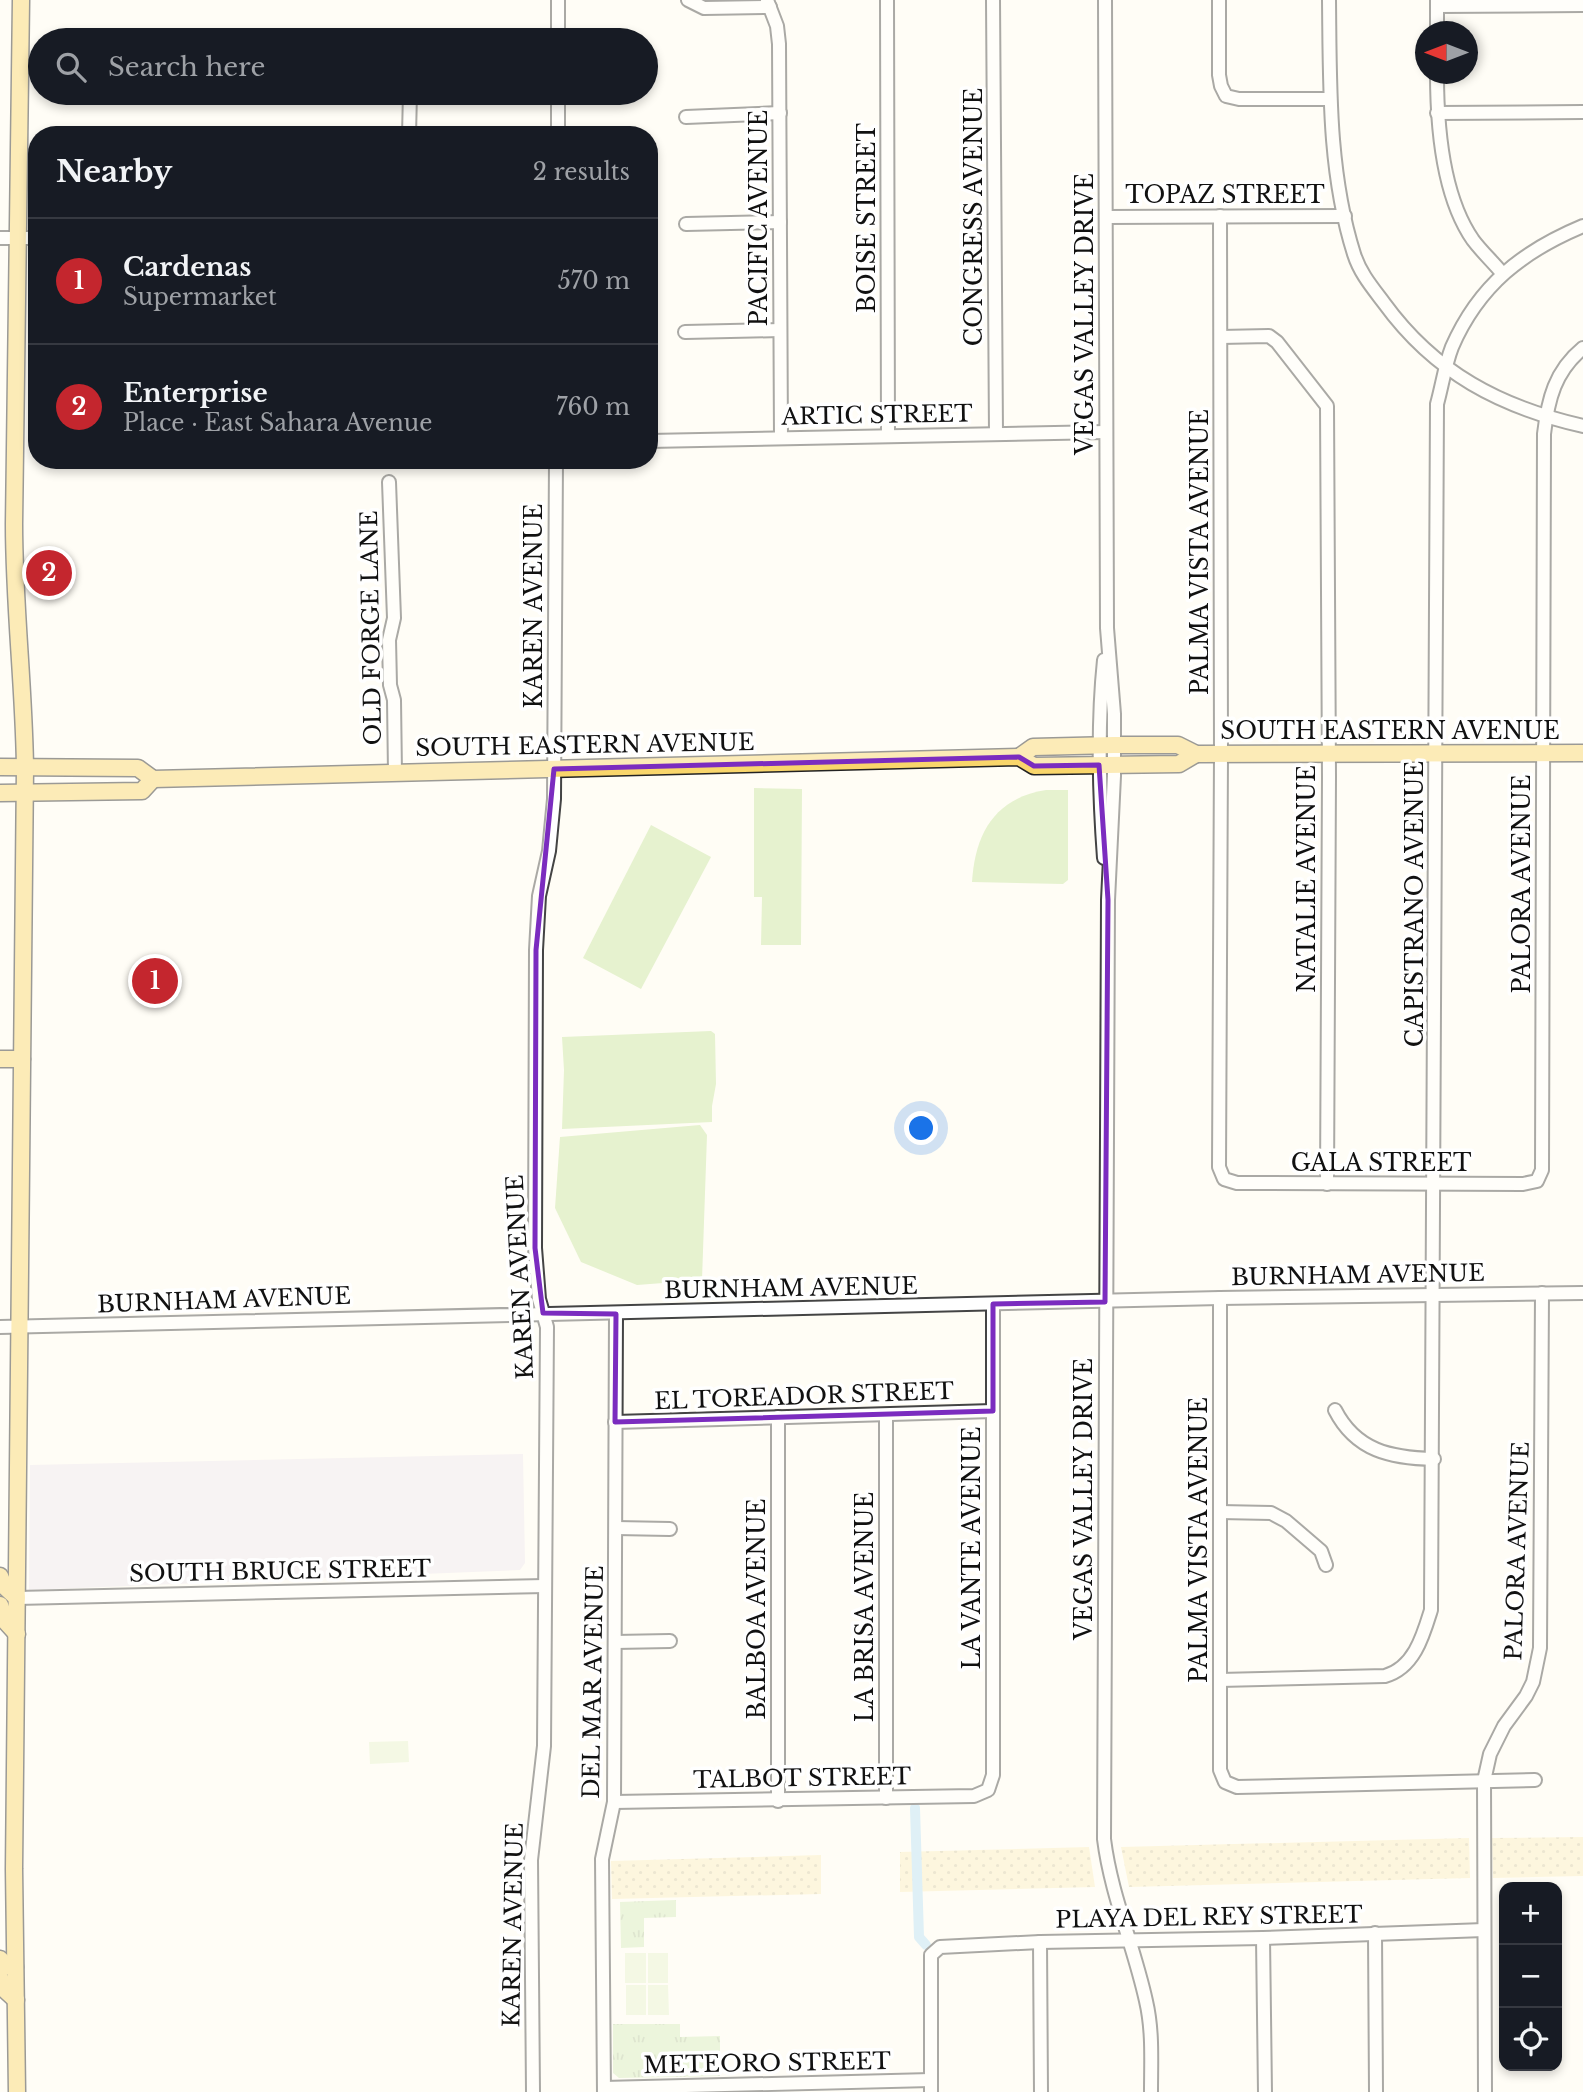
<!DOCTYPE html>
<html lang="en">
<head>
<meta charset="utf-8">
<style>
  :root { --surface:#171b24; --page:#242831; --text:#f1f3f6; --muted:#9ea1a6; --line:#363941; --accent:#c4262e }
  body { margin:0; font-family:"Libre Baskerville",serif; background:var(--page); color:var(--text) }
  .controls { position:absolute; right:21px; bottom:21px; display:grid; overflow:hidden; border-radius:14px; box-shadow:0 4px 10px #0003 }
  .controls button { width:63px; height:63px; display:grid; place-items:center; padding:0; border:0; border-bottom:2px solid var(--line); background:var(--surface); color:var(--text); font:35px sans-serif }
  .compass { position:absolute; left:1415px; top:21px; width:63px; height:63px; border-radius:50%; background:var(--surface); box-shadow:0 4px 10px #0003; rotate:270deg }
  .you { position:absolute; left:922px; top:1129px; width:24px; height:24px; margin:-18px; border:5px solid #fff; border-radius:50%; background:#1a73e8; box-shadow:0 0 0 10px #1a73e833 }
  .badge { display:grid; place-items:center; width:46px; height:46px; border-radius:50%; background:var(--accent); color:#fff; font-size:23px; font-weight:700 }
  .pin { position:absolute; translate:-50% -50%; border:4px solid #fff; box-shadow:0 2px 7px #0006 }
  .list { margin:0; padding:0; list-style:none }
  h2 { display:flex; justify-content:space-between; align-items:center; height:91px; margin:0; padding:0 28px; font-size:30px }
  h2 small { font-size:23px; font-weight:400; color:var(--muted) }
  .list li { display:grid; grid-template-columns:46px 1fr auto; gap:21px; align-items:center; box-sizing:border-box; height:126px; padding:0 28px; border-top:2px solid var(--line) }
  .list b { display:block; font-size:26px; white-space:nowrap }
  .list p { margin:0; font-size:23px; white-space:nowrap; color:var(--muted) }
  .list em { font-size:23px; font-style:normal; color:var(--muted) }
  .icon { flex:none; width:38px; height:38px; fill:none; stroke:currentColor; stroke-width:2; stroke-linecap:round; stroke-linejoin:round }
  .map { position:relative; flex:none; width:1583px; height:2092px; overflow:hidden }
  .search { position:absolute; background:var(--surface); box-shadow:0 4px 10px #0003; left:28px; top:28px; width:630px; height:77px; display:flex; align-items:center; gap:18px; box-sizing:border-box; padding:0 24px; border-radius:38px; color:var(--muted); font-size:26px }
  .panel { position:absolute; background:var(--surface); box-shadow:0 4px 10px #0003; left:28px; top:126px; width:630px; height:343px; border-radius:28px }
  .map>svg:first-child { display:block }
</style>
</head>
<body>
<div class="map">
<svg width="1583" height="2092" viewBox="0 0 1583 2092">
  <defs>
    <pattern id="grass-tufts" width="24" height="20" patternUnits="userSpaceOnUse" patternTransform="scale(1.75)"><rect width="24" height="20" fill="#d5ebbd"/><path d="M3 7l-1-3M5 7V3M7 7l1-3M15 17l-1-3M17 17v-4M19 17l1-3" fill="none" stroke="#b6c8a1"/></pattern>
    <pattern id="sand-dots" width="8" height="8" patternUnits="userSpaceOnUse" patternTransform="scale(1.75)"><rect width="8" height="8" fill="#fbeec1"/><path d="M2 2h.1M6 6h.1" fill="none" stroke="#d6cba5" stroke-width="1.8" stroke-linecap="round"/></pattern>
  </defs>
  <rect width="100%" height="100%" fill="#fffdf5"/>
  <polygon fill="#eee6ef" points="523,1454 525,1563 520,1570 29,1590 30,1465"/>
  <g fill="url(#grass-tufts)">
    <polygon points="676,1900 676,1917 644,1918 644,1947 621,1948 620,1902"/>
    <polygon points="613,2024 680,2024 680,2037 720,2036 720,2076 619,2078 613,2073"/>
  </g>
  <g fill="url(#sand-dots)">
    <polygon points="1583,1837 1583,1876 1493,1878 1492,1838"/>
    <polygon points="1469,1838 1470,1878 1129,1887 1121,1847"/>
    <polygon points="1089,1847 1095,1887 900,1892 900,1852"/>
    <polygon points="821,1855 821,1894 612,1899 611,1861"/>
  </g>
  <g fill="#e6f2cf">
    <polygon points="754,788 802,789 801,945 761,945 762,897 754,897"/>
    <path d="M 1046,790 L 1068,790 L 1068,880 L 1063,884 L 972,882 C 975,833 995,798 1046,790 Z"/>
    <polygon points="651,825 711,857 641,989 583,958"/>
    <polygon points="711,1031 715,1034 716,1084 712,1106 712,1122 562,1129 564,1070 562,1037"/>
    <polygon points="700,1125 707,1135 702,1280 637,1285 581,1262 555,1208 560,1137"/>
    <polygon points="408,1741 409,1762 370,1764 369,1742"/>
    <rect x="625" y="1953" width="21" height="30"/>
    <rect x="648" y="1953" width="20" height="30"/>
    <rect x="626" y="1985" width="20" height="30"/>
    <polygon points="648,1985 668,1985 669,2015 648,2015"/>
  </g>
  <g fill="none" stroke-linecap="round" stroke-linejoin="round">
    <polyline stroke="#b9e0f7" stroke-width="10" points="915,1808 919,1937 926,1945"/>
    <g stroke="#444" stroke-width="16">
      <g id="minor">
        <polyline points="688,0 704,8 770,7"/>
        <polyline points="767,0 777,26 779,44 781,438"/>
        <polyline points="887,0 888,436"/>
        <polyline points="993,0 996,433"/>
        <path d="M 1105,0 L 1107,628 L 1114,714 L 1114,776 L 1108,900 L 1104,1839 C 1111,1895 1134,1946 1146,2001 C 1153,2031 1151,2061 1151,2092"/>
        <polyline points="1219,0 1219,75 1221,86 1226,96 1239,99 1330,99"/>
        <path d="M 1329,0 C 1330,84 1328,172 1354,254 C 1360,273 1372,287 1384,303 C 1435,373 1500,407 1583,426"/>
        <polyline points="1437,0 1437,32"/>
        <polyline points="1437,6 1583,5"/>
        <polyline points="411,40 411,39"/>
        <polyline points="558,40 558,0"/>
        <path d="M 1437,74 C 1437,126 1443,197 1473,240 C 1482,252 1493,262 1502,273"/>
        <polyline points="1437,113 1583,112"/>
        <polyline points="686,117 780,113"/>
        <polyline points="409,135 410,93"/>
        <polyline points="558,135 558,93"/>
        <path d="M 1220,216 L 1221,754 L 1219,1167 L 1224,1179 L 1237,1183 L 1523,1184 L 1537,1181 L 1542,1170 L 1544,434 C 1548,399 1555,371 1583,348"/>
        <polyline points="1106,217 1345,216"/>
        <polyline points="686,224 780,222"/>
        <polyline points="0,238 37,238"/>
        <polyline points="685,332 780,330"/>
        <polyline points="1221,337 1269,336 1277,342 1327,406 1329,777 1327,1184"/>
        <polyline points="649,441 1106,432"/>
        <polyline points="389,482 394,618 389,640 390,685 394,700 395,773"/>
        <path d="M 1104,660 C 1097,727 1099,791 1104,858"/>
        <polyline points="1220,1298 1220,1770 1225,1782 1237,1787 1535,1780"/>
        <polyline points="0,1327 1220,1298 1583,1293"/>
        <path d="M 1335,1410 C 1356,1451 1391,1458 1434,1459"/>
        <polyline points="886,1415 886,1798"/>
        <polyline points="778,1417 778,1801"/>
        <polyline points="615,1422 993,1411"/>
        <polyline points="1220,1512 1271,1513 1286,1521 1321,1551 1326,1565"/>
        <polyline points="616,1528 670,1529"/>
        <polyline points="17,1598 545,1586"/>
        <polyline points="615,1642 670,1641"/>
        <path d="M 1220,1680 L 1385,1676 C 1414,1668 1423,1636 1431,1610 L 1437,404 C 1442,386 1445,365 1452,347 C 1479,285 1523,251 1583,226"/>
        <polyline points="614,1802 974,1796 988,1790 993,1775 993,1304"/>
        <polyline points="1375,1933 1376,2092"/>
        <polyline points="1263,1938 1265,2092"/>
        <polyline points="1040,1942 1041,2092"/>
        <polyline points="604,2088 931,2080"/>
        <polyline points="533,2092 531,1860 544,1746 547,1327 539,1299 535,1248 536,950 539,896 549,851 554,799 556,460"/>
        <polyline points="604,2092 602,1859 614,1802 616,1314"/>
        <polyline points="931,2092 931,1955 940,1947 1040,1942 1263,1938 1484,1930"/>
        <polyline points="1485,2092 1484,1781 1490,1754 1504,1726 1526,1696 1533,1682 1540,1648 1542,1293"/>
      </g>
    </g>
    <g stroke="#222" stroke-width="19">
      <g id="major">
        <polyline points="1019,757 1033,747 1114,745 1178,745 1196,754 1583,753"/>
        <polyline points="0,767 138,768 153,779 1019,757 1034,766 1179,764 1196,754"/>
        <polyline points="0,793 142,791 153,779"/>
        <polyline points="0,1059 22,1059"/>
        <polyline points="0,1576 4,1586 17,1598"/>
        <polyline points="0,1605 6,1622 17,1634"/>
        <polyline points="0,1959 6,1966 15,1967"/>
        <polyline points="0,1978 4,1989 16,2000"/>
        <path d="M 17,2092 L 14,1869 L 25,768 C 24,687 14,606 14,524 L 21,0"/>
      </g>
    </g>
    <use href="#minor" stroke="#fff" stroke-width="12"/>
    <use href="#major" stroke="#f9d66b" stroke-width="16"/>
  </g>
  <path d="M0 0H1583V2092H0ZM 1019,757 L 1034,766 L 1099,765 L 1108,900 L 1105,1302 L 993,1304 L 993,1411 L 615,1422 L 616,1314 L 543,1313 L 535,1248 L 536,950 L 554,769 Z" fill="#fffdf5" fill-opacity=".55" fill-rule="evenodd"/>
  <path fill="none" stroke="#7b2cbf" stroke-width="5" stroke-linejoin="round" d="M 1019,757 L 1034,766 L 1099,765 L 1108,900 L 1105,1302 L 993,1304 L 993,1411 L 615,1422 L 616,1314 L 543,1313 L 535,1248 L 536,950 L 554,769 Z"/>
  <g text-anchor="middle" stroke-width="7" stroke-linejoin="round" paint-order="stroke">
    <g font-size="23" fill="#111" stroke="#fff">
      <text x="1225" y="203">TOPAZ STREET</text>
      <text transform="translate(974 217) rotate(-90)" y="8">CONGRESS AVENUE</text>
      <text transform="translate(759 218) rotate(-90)" y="8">PACIFIC AVENUE</text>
      <text transform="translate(867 218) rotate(-90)" y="8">BOISE STREET</text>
      <text transform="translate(1085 314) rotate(-90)" y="8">VEGAS VALLEY DRIVE</text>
      <text transform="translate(877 415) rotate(-1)" y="8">ARTIC STREET</text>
      <text transform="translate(1200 552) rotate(-90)" y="8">PALMA VISTA AVENUE</text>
      <text transform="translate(534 606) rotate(-90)" y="8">KAREN AVENUE</text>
      <text transform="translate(371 628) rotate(-91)" y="8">OLD FORGE LANE</text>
      <text x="1390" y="739">SOUTH EASTERN AVENUE</text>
      <text transform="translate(585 745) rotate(-1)" y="8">SOUTH EASTERN AVENUE</text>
      <text transform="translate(1307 879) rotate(-90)" y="8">NATALIE AVENUE</text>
      <text transform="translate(1522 884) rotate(-90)" y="8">PALORA AVENUE</text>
      <text transform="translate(1415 904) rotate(-90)" y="8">CAPISTRANO AVENUE</text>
      <text x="1381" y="1171">GALA STREET</text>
      <text transform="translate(1358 1275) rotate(-1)" y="8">BURNHAM AVENUE</text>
      <text transform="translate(520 1277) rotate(-93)" y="8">KAREN AVENUE</text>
      <text transform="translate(791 1288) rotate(-1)" y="8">BURNHAM AVENUE</text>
      <text transform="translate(224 1300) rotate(-2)" y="8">BURNHAM AVENUE</text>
      <text transform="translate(804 1396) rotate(-2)" y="8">EL TOREADOR STREET</text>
      <text transform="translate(1084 1499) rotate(-90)" y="8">VEGAS VALLEY DRIVE</text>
      <text transform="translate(1199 1540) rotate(-90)" y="8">PALMA VISTA AVENUE</text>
      <text transform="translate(972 1548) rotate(-90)" y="8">LA VANTE AVENUE</text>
      <text transform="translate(1517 1551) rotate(-88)" y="8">PALORA AVENUE</text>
      <text transform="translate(280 1571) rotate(-1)" y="8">SOUTH BRUCE STREET</text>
      <text transform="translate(865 1607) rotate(-90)" y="8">LA BRISA AVENUE</text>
      <text transform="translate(757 1609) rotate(-90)" y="8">BALBOA AVENUE</text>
      <text transform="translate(593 1682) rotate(-89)" y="8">DEL MAR AVENUE</text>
      <text transform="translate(802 1778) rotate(-1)" y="8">TALBOT STREET</text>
      <text transform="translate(1209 1917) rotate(-1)" y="8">PLAYA DEL REY STREET</text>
      <text transform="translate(513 1925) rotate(-89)" y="8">KAREN AVENUE</text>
      <text transform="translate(767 2063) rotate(-1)" y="8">METEORO STREET</text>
    </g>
  </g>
</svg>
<div class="controls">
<button>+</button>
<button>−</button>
<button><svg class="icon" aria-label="locate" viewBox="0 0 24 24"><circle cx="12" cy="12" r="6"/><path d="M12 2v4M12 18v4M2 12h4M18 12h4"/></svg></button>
</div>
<svg class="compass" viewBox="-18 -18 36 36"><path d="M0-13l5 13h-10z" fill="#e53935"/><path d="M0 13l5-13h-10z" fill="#9ea1a6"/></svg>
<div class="you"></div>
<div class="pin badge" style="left:155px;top:981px">1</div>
<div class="pin badge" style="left:49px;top:573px">2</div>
<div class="search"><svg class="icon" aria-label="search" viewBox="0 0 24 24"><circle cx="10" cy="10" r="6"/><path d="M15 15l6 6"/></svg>Search here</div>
<section class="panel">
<h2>Nearby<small>2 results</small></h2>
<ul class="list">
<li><span class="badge">1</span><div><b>Cardenas</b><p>Supermarket</p></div><em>570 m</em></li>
<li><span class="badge">2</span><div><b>Enterprise</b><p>Place · East Sahara Avenue</p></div><em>760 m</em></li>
</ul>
</section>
</div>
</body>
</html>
